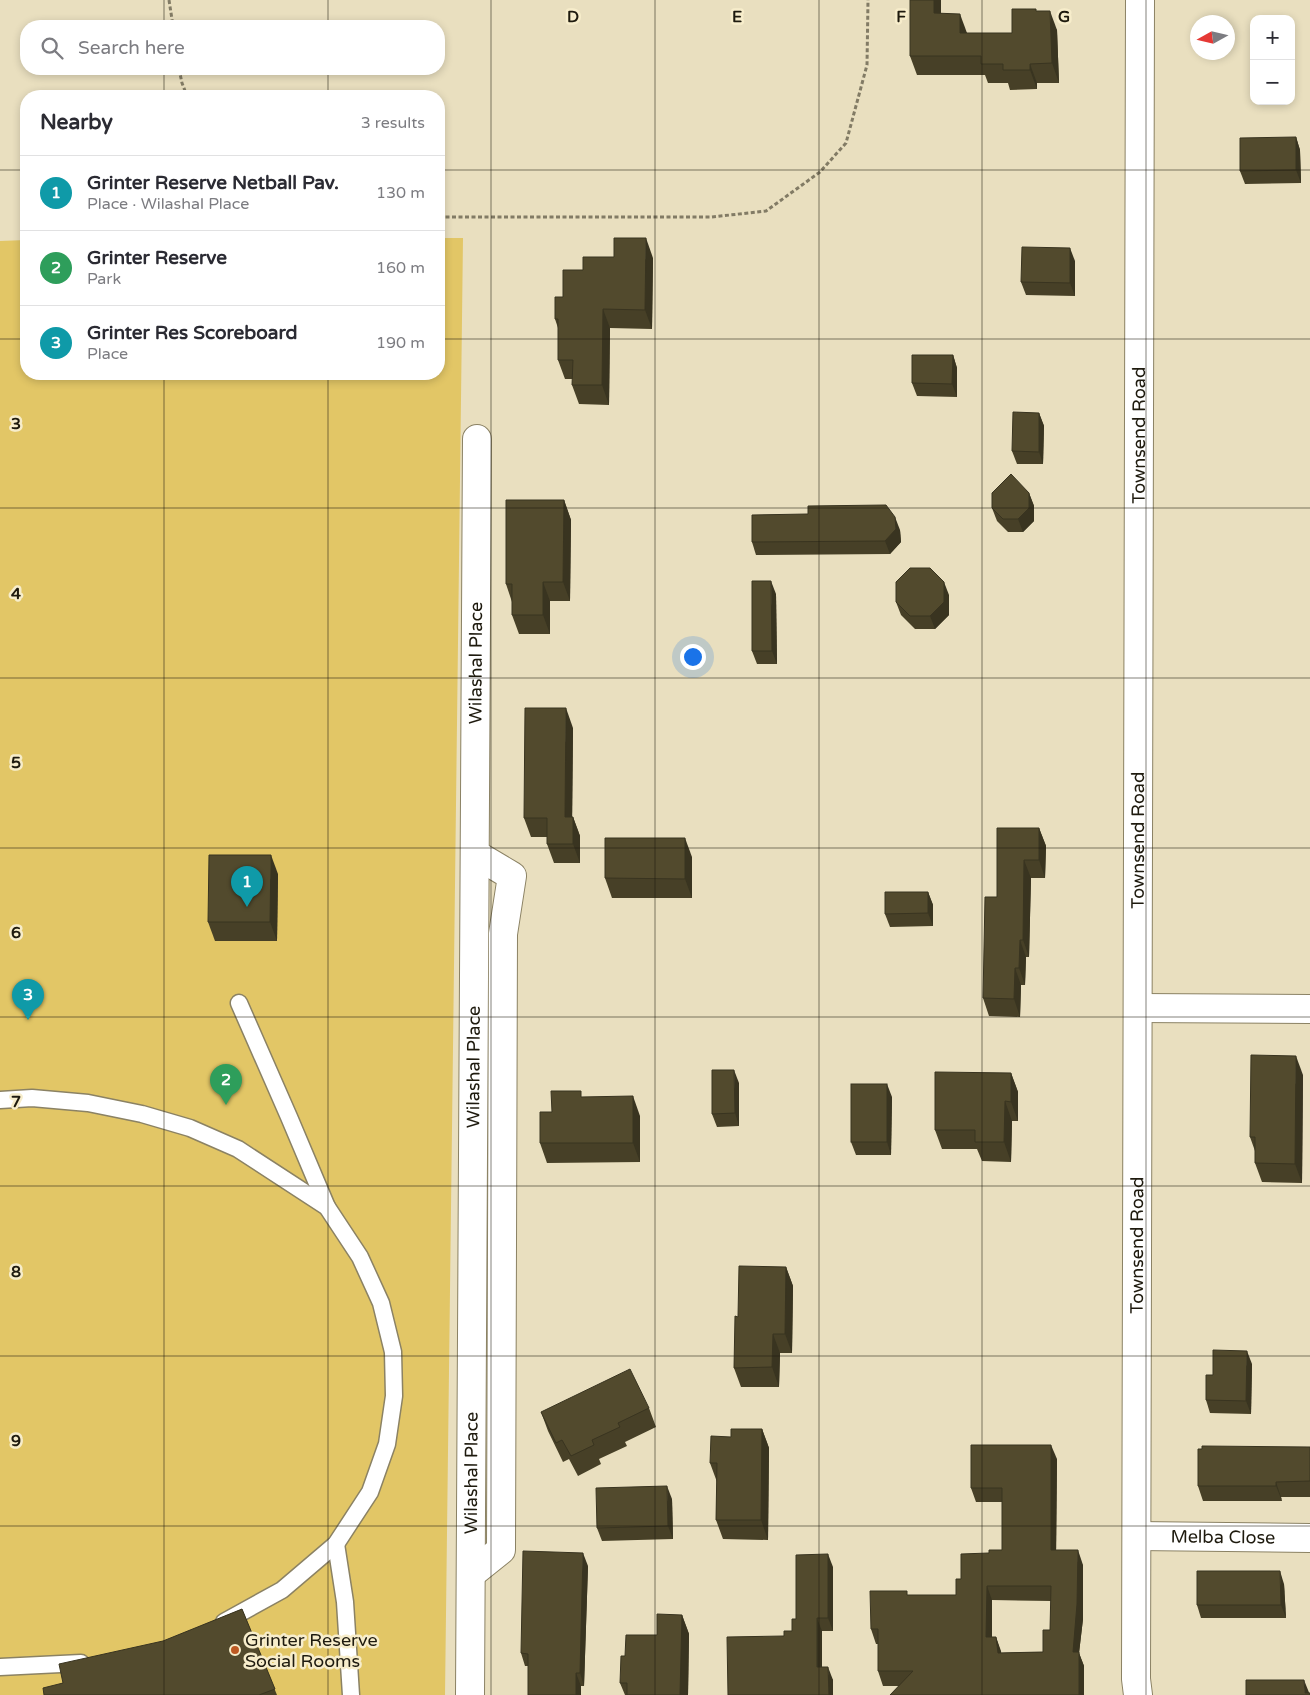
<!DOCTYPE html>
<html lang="en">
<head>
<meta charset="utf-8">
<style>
  :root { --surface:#fff; --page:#f2f2f3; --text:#2b2b33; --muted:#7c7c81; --line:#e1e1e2; --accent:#bd5922 }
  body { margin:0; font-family:"Varela Round",sans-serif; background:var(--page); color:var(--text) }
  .controls { position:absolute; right:15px; top:15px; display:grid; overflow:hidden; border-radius:10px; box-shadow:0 2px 8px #0003 }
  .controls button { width:45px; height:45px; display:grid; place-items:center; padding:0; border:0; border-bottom:1px solid var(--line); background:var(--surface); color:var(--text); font:25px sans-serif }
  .compass { position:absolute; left:1190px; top:15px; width:45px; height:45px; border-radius:50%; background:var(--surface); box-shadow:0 2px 8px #0003; rotate:262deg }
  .you { position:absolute; left:692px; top:656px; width:18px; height:18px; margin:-12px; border:4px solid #fff; border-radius:50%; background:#1a73e8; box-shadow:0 0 0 8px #1a73e833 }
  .badge { display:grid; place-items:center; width:32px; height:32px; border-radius:50%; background:var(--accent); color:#fff; font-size:16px; font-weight:700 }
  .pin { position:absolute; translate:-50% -41px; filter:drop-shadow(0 1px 2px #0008) }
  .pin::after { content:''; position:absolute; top:26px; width:18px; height:15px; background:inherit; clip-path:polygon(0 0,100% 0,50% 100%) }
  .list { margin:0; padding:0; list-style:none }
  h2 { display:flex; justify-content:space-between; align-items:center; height:65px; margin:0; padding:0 20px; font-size:21px }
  h2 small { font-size:16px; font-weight:400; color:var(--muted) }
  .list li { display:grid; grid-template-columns:32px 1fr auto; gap:15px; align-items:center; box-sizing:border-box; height:75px; padding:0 20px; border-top:1px solid var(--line) }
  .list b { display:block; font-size:19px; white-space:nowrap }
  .list p { margin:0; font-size:16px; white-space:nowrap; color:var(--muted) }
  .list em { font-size:16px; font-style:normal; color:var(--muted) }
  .icon { flex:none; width:28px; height:28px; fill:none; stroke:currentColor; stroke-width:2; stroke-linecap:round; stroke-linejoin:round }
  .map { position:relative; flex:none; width:1310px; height:1695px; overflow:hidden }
  .search { position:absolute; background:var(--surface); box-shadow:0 2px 8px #0003; left:20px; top:20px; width:425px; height:55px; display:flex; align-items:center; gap:12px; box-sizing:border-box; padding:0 18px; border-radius:20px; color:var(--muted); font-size:19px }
  .panel { position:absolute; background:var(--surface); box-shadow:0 2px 8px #0003; left:20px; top:90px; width:425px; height:290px; border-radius:20px }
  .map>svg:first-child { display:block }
</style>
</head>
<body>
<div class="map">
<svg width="1310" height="1695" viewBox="0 0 1310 1695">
  <rect width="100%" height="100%" fill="#e9dfbf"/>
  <polygon fill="#e2c666" points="439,238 463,238 445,1695 0,1695 0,241 26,240 26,374 439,374"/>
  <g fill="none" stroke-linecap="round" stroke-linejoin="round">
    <g stroke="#8b8264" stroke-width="19">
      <g id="service">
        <polyline points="239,1003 289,1117 327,1207"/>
        <polyline points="0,1100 32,1098 88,1103 142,1114 190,1128 238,1149 327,1207 360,1257 381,1303 393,1352 394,1396 387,1444 370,1492 336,1544 282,1590 224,1622"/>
        <polyline points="336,1544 345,1602 351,1695"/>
        <polyline points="0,1667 81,1663"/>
      </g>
    </g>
    <g stroke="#8b8264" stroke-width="30">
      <g id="minor">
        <polyline points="1138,1008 1310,1009"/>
        <path id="s1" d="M 1137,1536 L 1310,1538"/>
        <polyline points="471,1574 501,1550 503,934 512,876 475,854"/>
        <path id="s2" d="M 470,1695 L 477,439"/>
      </g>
    </g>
    <g stroke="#8b8264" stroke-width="30">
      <g id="tertiary">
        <path id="s3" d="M 1138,1695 L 1136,1679 L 1140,0"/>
      </g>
    </g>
    <g stroke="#827b65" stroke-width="3" stroke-dasharray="4 2.5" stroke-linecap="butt">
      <polyline points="169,0 173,26"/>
      <polyline points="179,69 182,83 187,96"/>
      <polyline points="439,217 712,217 766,211 820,172 846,143 867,65 868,0"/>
    </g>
    <use href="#service" stroke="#fff" stroke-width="16"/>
    <use href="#minor" stroke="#fff" stroke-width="28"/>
    <use href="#tertiary" stroke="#fff" stroke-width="28"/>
  </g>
  <g fill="#474027" fill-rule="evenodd">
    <polygon points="910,0 941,0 941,13 967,33 1012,33 1037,11 1057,30 1059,83 1037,83 1037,89 1010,90 1008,83 988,83 985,75 917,75 910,56"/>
    <polygon points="1296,137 1300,150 1301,183 1245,184 1240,171"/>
    <polygon points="653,258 652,329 610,328 609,405 579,404 572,385 573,379 565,379 558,360 558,328 555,319 563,297 583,270"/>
    <polygon points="1075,261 1075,296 1026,295 1021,282"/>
    <polygon points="953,355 957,368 957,397 917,396 912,383"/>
    <polygon points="1039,413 1044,426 1043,464 1017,464 1012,451"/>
    <polygon points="1029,493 1034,506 1034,521 1023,532 1008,532 997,521 992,508"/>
    <polygon points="564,500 571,520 570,601 550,601 550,634 519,634 512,615 512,602 506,584"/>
    <polygon points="808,514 900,530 901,542 890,554 756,555 752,542"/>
    <polygon points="776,594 777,664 757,664 752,651"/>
    <polygon points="949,595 949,615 935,629 915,629 901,615 896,602"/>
    <polygon points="573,728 572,817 573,817 580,836 580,863 554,863 547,844 547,837 531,837 524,818"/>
    <polygon points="1039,828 1046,846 1045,878 1031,878 1029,957 1026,957 1025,985 1021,985 1020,1017 989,1016 983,998 997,897"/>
    <polygon points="692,857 692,898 612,898 605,878"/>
    <polygon points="278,874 277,941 215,941 208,922"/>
    <polygon points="928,892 933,905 933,926 890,927 885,914"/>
    <polygon points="1011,1073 1018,1092 1018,1121 1012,1121 1011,1162 982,1161 977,1149 942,1149 935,1130"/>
    <polygon points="1303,1075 1302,1183 1262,1182 1255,1163 1255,1151 1250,1137"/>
    <polygon points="739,1083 739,1126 717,1127 712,1114"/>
    <polygon points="584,1097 640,1116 640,1162 547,1163 540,1143 552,1112"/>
    <polygon points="892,1097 891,1155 856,1155 851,1142"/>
    <polygon points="786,1267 793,1286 792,1353 780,1353 779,1387 741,1387 734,1368 738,1317"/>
    <polygon points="1252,1364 1251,1414 1210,1413 1206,1400 1213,1375"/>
    <polygon points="649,1408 656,1427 625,1442 627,1446 599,1459 601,1464 578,1476 569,1459 563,1462 548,1431 541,1412"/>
    <polygon points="762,1429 769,1448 768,1540 723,1539 716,1520 717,1482 710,1463 731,1437"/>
    <polygon points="1310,1447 1310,1497 1281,1497 1282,1501 1203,1501 1198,1486 1202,1449"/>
    <path d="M 1057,1459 L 1056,1550 L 1083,1565 L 1083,1619 L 1079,1653 L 1084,1666 L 1084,1695 L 890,1695 L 899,1686 L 883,1686 L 878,1671 L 878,1644 L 876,1644 L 871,1629 L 909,1595 L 956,1595 L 961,1579 L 989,1553 L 1002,1550 L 1002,1502 L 976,1502 L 971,1488 ZM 992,1600 L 1051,1601 L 1050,1630 L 1043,1652 L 1001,1653 L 996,1637 L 992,1637 Z"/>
    <polygon points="672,1499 673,1539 602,1541 597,1528"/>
    <polygon points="588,1566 584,1686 581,1686 581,1695 528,1695 528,1666 525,1666 521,1653"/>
    <polygon points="833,1567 833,1631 822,1631 822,1667 833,1680 833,1695 728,1695 784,1636 792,1631 796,1619"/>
    <polygon points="1284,1584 1286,1618 1201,1618 1197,1605"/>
    <polygon points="242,1609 277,1695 44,1695 63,1683"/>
    <polygon points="682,1615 689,1634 688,1695 625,1695 620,1683 625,1656 657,1635"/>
  </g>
  <g fill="#393420">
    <polygon points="934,0 941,0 941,33 934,13"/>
    <polygon points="1050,11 1057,30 1059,83 1052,63"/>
    <polygon points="960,14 967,33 960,33"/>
    <polygon points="1030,64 1037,83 1037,89 1030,70"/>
    <polygon points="1296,137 1300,150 1301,183 1296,170"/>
    <polygon points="646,238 653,258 652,329 645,310"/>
    <polygon points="1070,248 1075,261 1075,296 1070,283"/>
    <polygon points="603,309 610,328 609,405 602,385"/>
    <polygon points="953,355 957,368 957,397 952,384"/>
    <polygon points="1039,413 1044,426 1043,464 1039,452"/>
    <polygon points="1029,493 1034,506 1034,521 1023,532 1018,519"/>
    <polygon points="564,500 571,520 570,601 563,582"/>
    <polygon points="895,517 900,530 901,542 890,554 885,541"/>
    <polygon points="771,581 776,594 777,664 772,651"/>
    <polygon points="543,582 550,601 550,634 543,615"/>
    <polygon points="944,582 949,595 949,615 935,629 930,616"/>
    <polygon points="566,708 573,728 572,836 565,817"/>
    <polygon points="573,817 580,836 580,863 573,844"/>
    <polygon points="1039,828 1046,846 1045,878 1039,860"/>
    <polygon points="685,838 692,857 692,898 685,879"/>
    <polygon points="271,855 278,874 277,941 270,922"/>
    <polygon points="1024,860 1031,878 1029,957 1023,940"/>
    <polygon points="928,892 933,905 933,926 928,913"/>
    <polygon points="1020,940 1026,957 1025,985 1019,968"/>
    <polygon points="1015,968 1021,985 1020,1017 1014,999"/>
    <polygon points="1296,1056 1303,1075 1302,1183 1295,1164"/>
    <polygon points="734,1070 739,1083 739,1126 735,1113"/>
    <polygon points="1011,1073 1018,1092 1018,1121 1011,1102"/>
    <polygon points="887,1084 892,1097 891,1155 887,1142"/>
    <polygon points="633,1096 640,1116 640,1162 633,1143"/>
    <polygon points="1005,1101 1012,1121 1011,1162 1004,1142"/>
    <polygon points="786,1267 793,1286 792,1353 785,1334"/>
    <polygon points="773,1334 780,1353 779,1387 772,1367"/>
    <polygon points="1247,1351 1252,1364 1251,1414 1246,1401"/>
    <polygon points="762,1429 769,1448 768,1540 761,1520"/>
    <polygon points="1051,1445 1057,1459 1056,1565 1051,1550"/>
    <polygon points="1276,1482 1281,1497 1282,1501 1276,1486"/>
    <polygon points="667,1486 672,1499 673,1539 668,1526"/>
    <polygon points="1078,1550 1083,1565 1083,1619 1079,1653 1084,1666 1084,1695 1079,1695 1073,1652"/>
    <polygon points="583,1553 588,1566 584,1686 580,1673"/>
    <polygon points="828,1554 833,1567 833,1631 828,1618"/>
    <polygon points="1280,1571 1284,1584 1286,1618 1281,1605"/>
    <polygon points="987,1586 992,1600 992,1651 986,1637"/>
    <polygon points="682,1615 689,1634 688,1695 680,1695"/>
    <polygon points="817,1618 822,1631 822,1680 817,1667"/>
    <polygon points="996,1637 1001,1651 1003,1668 998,1653"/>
    <polygon points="828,1667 833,1680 833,1695 829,1695"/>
    <polygon points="576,1673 581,1686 581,1695 576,1695"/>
    <polygon points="1304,1680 1310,1695 1305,1693"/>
  </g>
  <g fill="#524a2d" stroke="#393420" fill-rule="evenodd">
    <polygon points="910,0 934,0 934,13 960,14 960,33 1012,33 1012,9 1036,9 1036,11 1050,11 1052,63 1030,64 1030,70 1003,70 1003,64 981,64 981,56 910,56"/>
    <polygon points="1296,137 1296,170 1240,171 1240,138"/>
    <polygon points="614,238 646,238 645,310 603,309 602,385 572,385 573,360 558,360 558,319 555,319 555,297 563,297 563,270 583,270 583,257 614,257"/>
    <polygon points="1022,247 1070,248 1070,283 1021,282"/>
    <polygon points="912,355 953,355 952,384 912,383"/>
    <polygon points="1013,412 1039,413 1039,452 1012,451"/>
    <polygon points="1011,474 1029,493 1029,508 1018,519 1003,519 992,508 992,493"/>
    <polygon points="506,500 564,500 563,582 543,582 543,615 512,615 512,584 506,584"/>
    <polygon points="886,505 895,517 896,529 885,541 752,542 752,515 808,514 808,506"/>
    <polygon points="910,568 930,568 944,582 944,602 930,616 910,616 896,602 896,582"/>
    <polygon points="752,581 771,581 772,651 752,651"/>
    <polygon points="525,708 566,708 565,817 573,817 573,844 547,844 547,818 524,818"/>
    <polygon points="997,828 1039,828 1039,860 1024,860 1023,940 1020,940 1019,968 1015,968 1014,999 983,998 985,897 997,897"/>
    <polygon points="605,838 685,838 685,879 605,878"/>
    <polygon points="209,855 271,855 270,922 208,922"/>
    <polygon points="885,892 928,892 928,913 885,914"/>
    <polygon points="1251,1055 1296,1056 1295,1164 1255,1163 1255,1137 1250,1137"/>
    <polygon points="712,1070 734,1070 735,1113 712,1114"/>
    <polygon points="935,1072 1011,1073 1011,1102 1005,1101 1004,1142 975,1142 975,1130 935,1130"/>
    <rect x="851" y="1084" width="36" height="58"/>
    <polygon points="551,1091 581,1091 581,1097 633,1096 633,1143 540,1143 540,1112 552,1112"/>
    <polygon points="739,1266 786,1267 785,1334 773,1334 772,1367 734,1368 735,1316 738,1317"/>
    <polygon points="1213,1350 1247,1351 1246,1401 1206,1400 1206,1375 1213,1375"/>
    <polygon points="630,1369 649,1408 618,1423 620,1427 592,1440 594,1445 571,1456 562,1440 556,1443 541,1412"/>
    <polygon points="731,1429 762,1429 761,1520 716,1520 717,1463 710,1463 711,1436 731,1437"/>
    <path d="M 971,1445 L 1051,1445 L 1051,1550 L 1078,1550 L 1077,1604 L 1073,1652 L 1079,1652 L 1079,1695 L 890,1695 L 913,1671 L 878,1671 L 878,1629 L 871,1629 L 870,1591 L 907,1591 L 907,1595 L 956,1595 L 956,1579 L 961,1579 L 961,1554 L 989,1553 L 989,1550 L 1002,1550 L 1002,1488 L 971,1488 ZM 987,1586 L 1051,1586 L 1050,1630 L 1043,1630 L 1043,1652 L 998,1653 L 996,1637 L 986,1637 Z"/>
    <polygon points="1202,1446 1310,1447 1310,1481 1276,1482 1276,1486 1198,1486 1198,1449 1202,1449"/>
    <polygon points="667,1486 668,1526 597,1528 596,1488"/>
    <polygon points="523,1551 583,1553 580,1673 576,1673 576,1695 528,1695 528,1654 521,1653"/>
    <polygon points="828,1554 828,1618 817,1618 817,1667 828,1667 829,1695 728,1695 727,1637 784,1636 784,1631 792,1631 792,1619 796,1619 796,1555"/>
    <polygon points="1197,1571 1280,1571 1281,1605 1197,1605"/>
    <polygon points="242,1609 275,1689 259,1695 44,1695 43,1688 63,1683 59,1664 163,1641"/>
    <polygon points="657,1614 682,1615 680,1695 627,1695 627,1683 620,1683 621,1656 625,1656 626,1635 657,1635"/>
    <polygon points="1246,1680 1304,1680 1305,1693 1310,1693 1310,1695 1246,1695"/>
  </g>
  <path fill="none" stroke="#1e1a0e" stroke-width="1" stroke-opacity="0.55" d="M 164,0 L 164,26M 328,0 L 328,26M 491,0 L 491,1695M 655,0 L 655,1695M 819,0 L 819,1695M 982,0 L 982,1695M 1146,0 L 1146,1695M 164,69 L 164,96M 328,69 L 328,96M 0,170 L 26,170M 439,170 L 1310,170M 0,339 L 26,339M 439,339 L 1310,339M 164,374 L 164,1695M 328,374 L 328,1695M 0,508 L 1310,508M 0,678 L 1310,678M 0,848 L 1310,848M 0,1017 L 1310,1017M 0,1186 L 1310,1186M 0,1356 L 1310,1356M 0,1526 L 1310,1526"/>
  <circle fill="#bd5922" stroke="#f7edcb" stroke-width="2" cx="235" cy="1650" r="5"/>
  <g text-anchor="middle" stroke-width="5" stroke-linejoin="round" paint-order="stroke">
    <g font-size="18" fill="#1e1a0e" stroke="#f7edcb">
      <text dy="6" stroke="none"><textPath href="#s3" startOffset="1260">Townsend Road</textPath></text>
      <text dy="6" stroke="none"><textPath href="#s2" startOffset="1032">Wilashal Place</textPath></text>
      <text dy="6" stroke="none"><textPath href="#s3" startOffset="855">Townsend Road</textPath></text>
      <text dy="6" stroke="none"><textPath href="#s2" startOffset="628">Wilashal Place</textPath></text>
      <text dy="6" stroke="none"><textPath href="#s3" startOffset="450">Townsend Road</textPath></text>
      <text dy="6" stroke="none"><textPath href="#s2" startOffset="222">Wilashal Place</textPath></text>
      <text dy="6" stroke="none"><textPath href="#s1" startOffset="86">Melba Close</textPath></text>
    </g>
    <g font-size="18" fill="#1e1a0e" stroke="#f7edcb" text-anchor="start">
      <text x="245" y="1646">Grinter Reserve<tspan x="245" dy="21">Social Rooms</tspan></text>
    </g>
  </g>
  <g font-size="16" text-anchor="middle" font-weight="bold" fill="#1e1a0e" stroke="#f7edcb" stroke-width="5" stroke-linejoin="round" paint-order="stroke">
    <text x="573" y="22">D</text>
    <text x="737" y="22">E</text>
    <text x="901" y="22">F</text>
    <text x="1064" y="22">G</text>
    <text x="16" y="429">3</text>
    <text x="16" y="599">4</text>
    <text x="16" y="768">5</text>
    <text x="16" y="938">6</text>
    <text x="16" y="1107">7</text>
    <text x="16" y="1277">8</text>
    <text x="16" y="1446">9</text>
  </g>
</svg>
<div class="controls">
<button>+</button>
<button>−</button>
</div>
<svg class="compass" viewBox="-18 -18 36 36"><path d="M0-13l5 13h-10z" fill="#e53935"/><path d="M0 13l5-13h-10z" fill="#7c7c81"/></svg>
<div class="you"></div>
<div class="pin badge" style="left:247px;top:907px;background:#0f9aa8">1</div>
<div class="pin badge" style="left:226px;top:1105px;background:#2e9e5b">2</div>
<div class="pin badge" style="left:28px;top:1020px;background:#0f9aa8">3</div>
<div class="search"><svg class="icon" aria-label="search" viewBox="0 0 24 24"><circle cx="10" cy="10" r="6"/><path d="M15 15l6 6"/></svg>Search here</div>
<section class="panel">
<h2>Nearby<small>3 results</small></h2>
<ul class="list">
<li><span class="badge" style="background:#0f9aa8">1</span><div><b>Grinter Reserve Netball Pav.</b><p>Place · Wilashal Place</p></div><em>130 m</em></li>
<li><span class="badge" style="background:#2e9e5b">2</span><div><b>Grinter Reserve</b><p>Park</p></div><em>160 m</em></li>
<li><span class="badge" style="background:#0f9aa8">3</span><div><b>Grinter Res Scoreboard</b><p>Place</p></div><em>190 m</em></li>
</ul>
</section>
</div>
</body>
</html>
